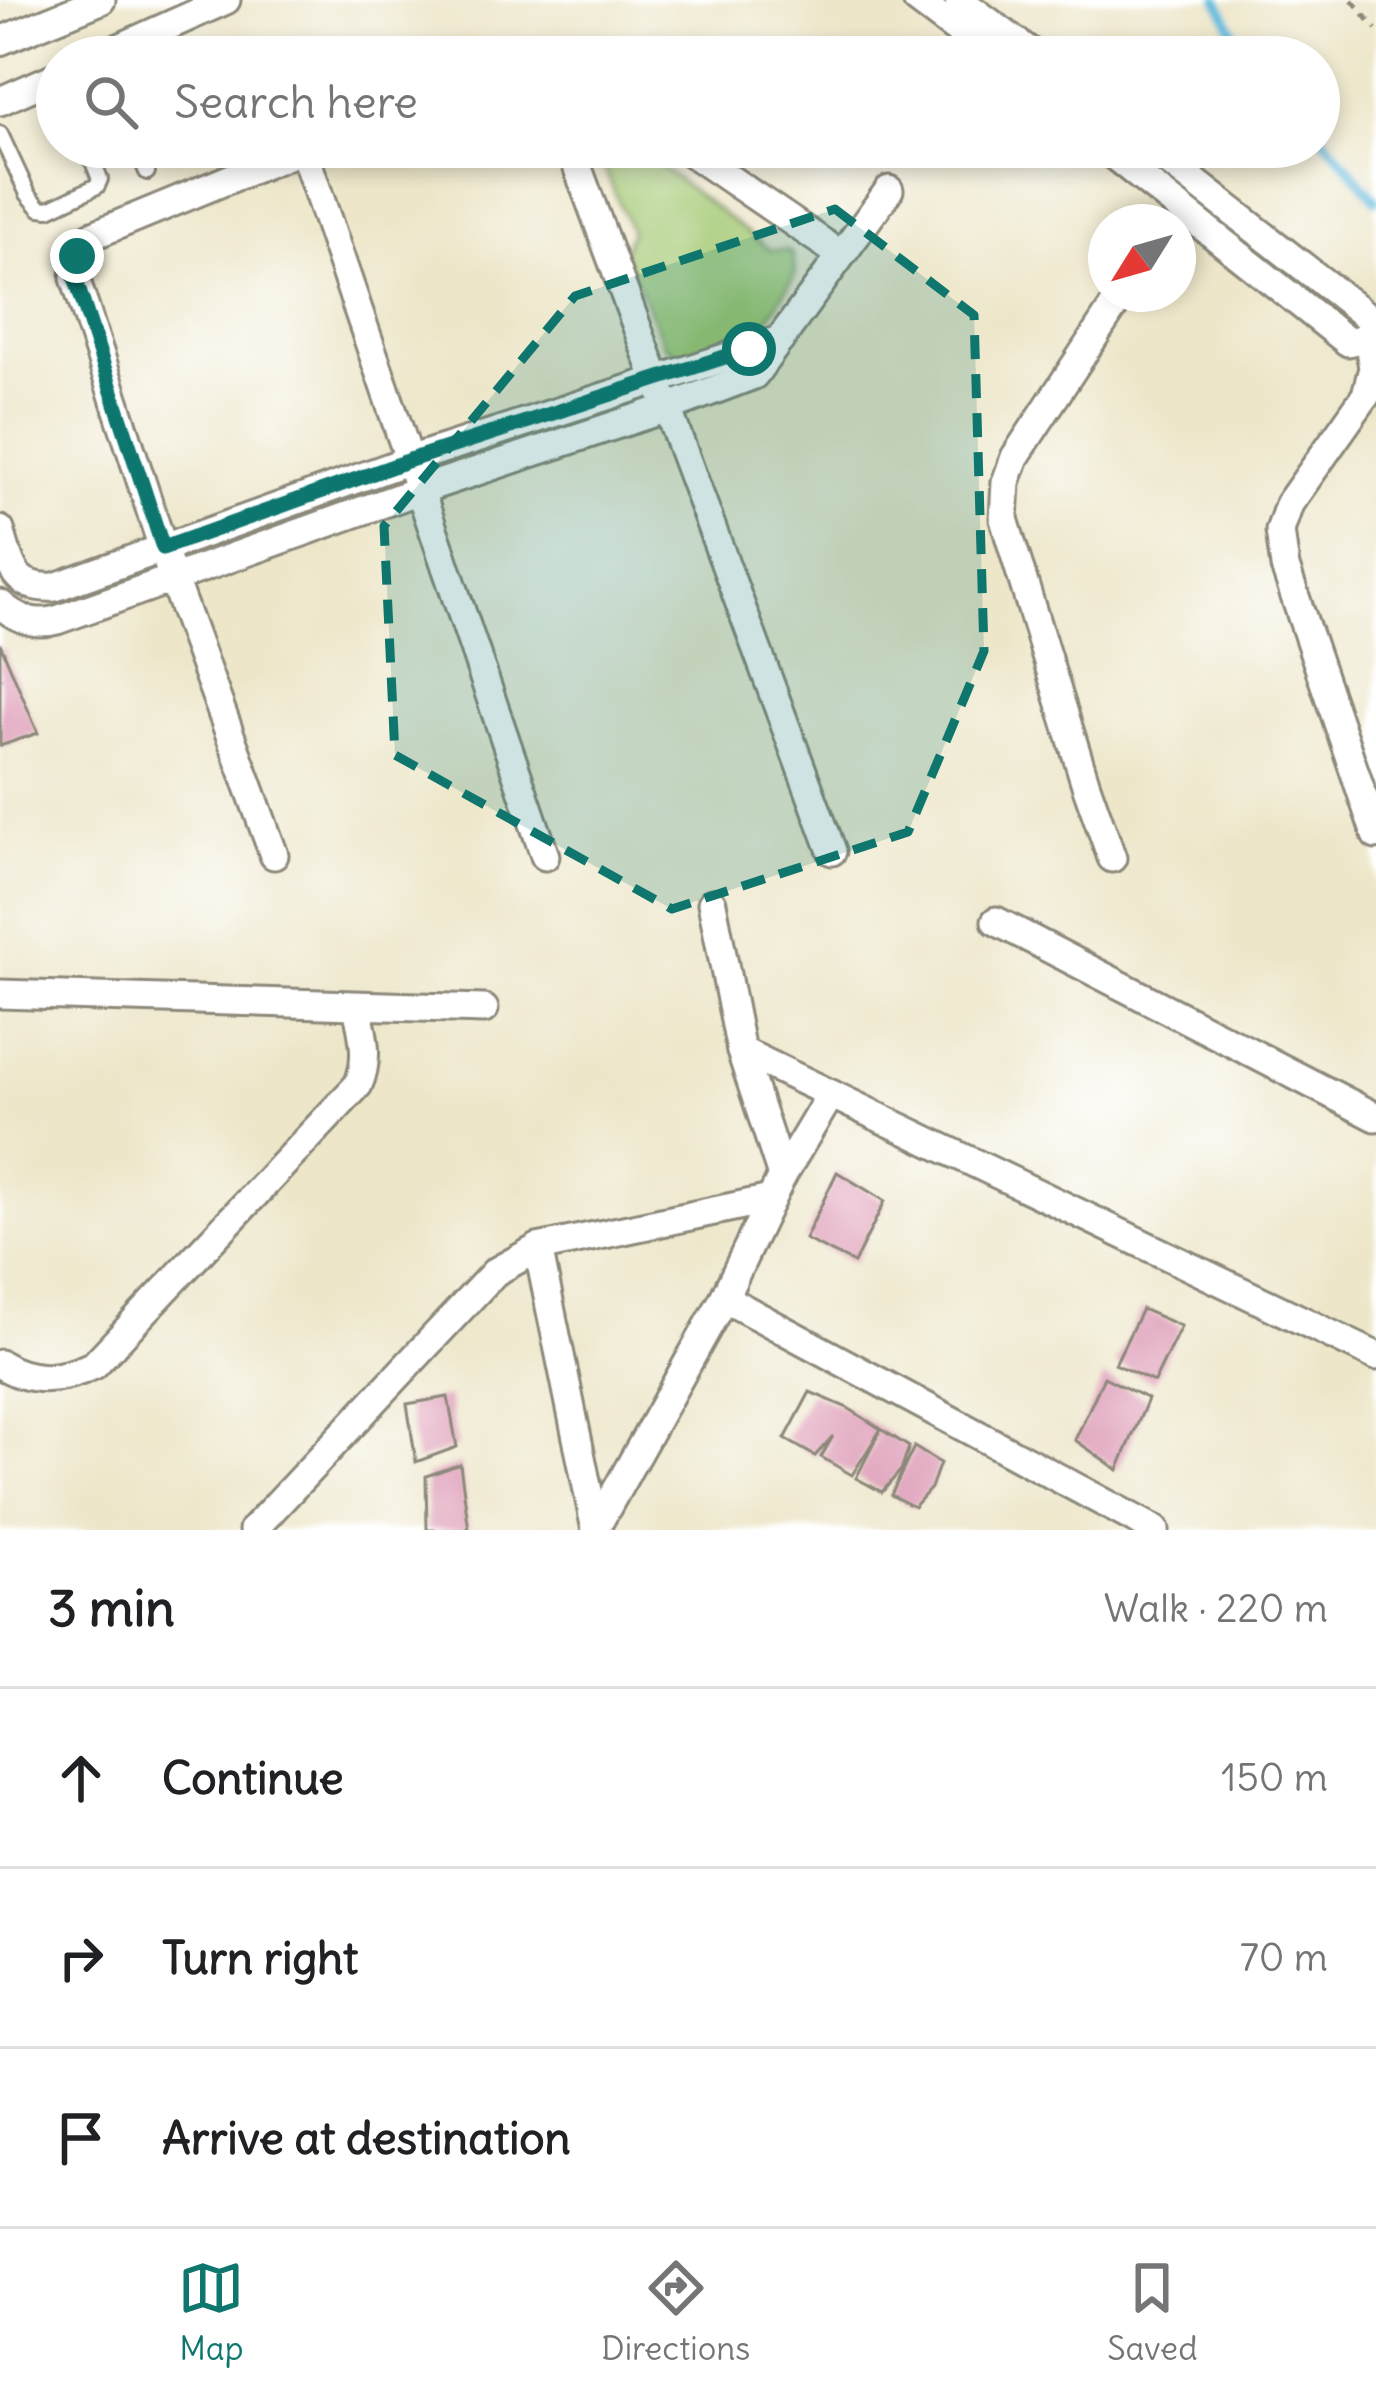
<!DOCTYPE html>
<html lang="en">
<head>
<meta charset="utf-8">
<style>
  :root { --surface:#fff; --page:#f6f6f6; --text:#202124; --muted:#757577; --line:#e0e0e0; --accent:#0f766e }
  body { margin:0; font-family:Delius,sans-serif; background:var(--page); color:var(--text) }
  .compass { position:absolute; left:1088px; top:204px; width:108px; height:108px; border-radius:50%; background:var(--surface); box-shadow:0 6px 18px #0003; rotate:233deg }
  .stop { position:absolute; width:36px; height:36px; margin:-27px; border:9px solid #0f766e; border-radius:50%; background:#fff }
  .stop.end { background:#0f766e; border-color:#fff; box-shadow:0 3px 12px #0008 }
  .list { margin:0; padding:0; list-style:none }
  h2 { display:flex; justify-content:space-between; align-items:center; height:156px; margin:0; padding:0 48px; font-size:51px }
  h2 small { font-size:39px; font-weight:400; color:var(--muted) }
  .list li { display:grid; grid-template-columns:78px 1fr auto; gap:36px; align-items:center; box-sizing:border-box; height:180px; padding:0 48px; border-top:3px solid var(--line) }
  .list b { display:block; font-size:45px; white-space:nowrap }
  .list em { font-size:39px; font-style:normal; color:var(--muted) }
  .icon { flex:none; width:66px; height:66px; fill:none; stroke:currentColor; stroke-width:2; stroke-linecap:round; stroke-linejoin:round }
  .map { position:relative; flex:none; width:1376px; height:1530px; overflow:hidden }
  .search { position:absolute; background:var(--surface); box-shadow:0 6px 18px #0003; left:36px; right:36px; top:36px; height:132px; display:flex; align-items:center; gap:30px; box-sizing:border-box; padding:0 42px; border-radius:66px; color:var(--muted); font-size:45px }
  .sheet { height:696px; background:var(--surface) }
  nav { display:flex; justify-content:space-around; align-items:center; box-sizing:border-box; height:168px; border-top:3px solid var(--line); background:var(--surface); font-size:33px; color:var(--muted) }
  nav a { display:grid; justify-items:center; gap:6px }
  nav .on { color:var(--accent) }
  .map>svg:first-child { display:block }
</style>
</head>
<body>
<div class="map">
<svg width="1376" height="1530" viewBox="0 0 1376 1530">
  <rect width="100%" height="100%" fill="#fff"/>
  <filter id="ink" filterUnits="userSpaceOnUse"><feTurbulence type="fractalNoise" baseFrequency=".00833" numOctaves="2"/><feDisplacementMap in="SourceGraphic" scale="24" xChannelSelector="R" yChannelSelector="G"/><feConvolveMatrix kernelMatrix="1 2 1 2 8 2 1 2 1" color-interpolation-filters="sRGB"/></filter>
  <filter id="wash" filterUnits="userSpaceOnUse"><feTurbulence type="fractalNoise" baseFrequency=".004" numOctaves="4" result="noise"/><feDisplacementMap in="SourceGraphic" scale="48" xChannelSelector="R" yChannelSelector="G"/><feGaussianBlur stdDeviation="2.7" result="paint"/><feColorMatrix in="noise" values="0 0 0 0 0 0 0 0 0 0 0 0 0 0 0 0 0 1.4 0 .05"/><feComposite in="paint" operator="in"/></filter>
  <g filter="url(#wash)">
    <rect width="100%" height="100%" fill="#ede6c9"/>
    <polygon fill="#a4c973" stroke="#687a4f" stroke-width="3" points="589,147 635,147 770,250 787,250 793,255 795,275 764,326 759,331 684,355 677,354 665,345 623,252 631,231 603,166 590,159"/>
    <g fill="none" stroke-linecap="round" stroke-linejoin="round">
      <g stroke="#60badd" stroke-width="9">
        <polyline points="1218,0 1239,42 1252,57"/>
        <polyline points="1319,132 1376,200"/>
      </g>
    </g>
    <g id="blocks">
      <g fill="#da91af">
        <polygon points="0,643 38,733 0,746"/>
        <polygon points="837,1172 885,1201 854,1263 805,1239"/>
        <polygon points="1142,1309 1181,1326 1154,1382 1115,1364"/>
        <polygon points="1104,1377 1148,1399 1118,1470 1075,1440"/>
        <polygon points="810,1392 848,1408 909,1447 901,1470 882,1492 856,1478 881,1429 852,1475 821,1457 833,1436 815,1456 785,1439"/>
        <polygon points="448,1397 457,1447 416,1462 407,1404"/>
        <polygon points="914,1447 940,1463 931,1488 914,1507 891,1495"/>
        <polygon points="460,1464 469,1530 427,1530 426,1476"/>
      </g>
    </g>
  </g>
  <g filter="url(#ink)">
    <use href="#blocks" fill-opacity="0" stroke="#8c887a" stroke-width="3"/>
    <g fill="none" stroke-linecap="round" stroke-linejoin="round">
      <g stroke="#8c887a" stroke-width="20">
        <g id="lane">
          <polyline points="0,134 28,194 40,208 49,209 97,186 100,179 87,147"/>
          <polyline points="136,147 147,172"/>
        </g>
      </g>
      <g stroke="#8c887a" stroke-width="33">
        <g id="street">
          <polyline points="917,0 993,57"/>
          <polyline points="959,0 1037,57"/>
          <polyline points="0,41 101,0"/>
          <polyline points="99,57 226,0"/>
          <polyline points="505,57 539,57"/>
          <polyline points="0,101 57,76"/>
          <polyline points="570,147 832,851"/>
          <polyline points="683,147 841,255"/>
          <polyline points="1103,147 1348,342 1368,337"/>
          <polyline points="1150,147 1369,318 1371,328 1368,337 1373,368 1366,395 1289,504 1280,531 1285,567 1376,835"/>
          <polyline points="303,149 545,856"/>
          <path d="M 0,530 C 11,565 12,590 55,587 L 409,460 L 780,340"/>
          <path d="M 0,604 C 17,619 35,626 57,620 L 420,490 L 667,408 L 754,375 L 889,190"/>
          <polyline points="274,855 173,579 75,278 77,256 91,236 307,147"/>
          <polyline points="1112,858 1086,785 1004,519 1006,482 1015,457 1122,294"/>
          <polyline points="712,903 741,1051 782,1176"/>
          <polyline points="996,921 1376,1117"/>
          <polyline points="0,994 484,1009"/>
          <polyline points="741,1051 1376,1356"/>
          <polyline points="538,1248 596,1530"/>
          <polyline points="724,1298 1155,1530"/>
          <path d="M 0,1364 C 32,1384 62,1380 94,1365 L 358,1085 C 370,1058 363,1034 357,1007"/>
          <polyline points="596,1527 724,1298 782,1176 831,1094"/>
          <polyline points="253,1530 495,1272 538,1248 771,1199"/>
        </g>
      </g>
      <polyline stroke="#8c887a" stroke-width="4.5" stroke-dasharray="9 9" stroke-linecap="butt" points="1352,0 1376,29"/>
      <use href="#lane" stroke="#fff" stroke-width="14"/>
      <use href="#street" stroke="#fff" stroke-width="27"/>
    </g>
  </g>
  <g fill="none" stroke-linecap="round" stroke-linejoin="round" filter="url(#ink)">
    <polyline stroke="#0f766e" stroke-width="15" points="77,256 75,278 163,548 410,460 749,349"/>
  </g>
  <path fill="#0f766e" fill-opacity="0.2" stroke="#0f766e" stroke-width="9" stroke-dasharray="24 15" stroke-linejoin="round" d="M 835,209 L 974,315 L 984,651 L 908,832 L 672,909 L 395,755 L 384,526 L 575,296 Z"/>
</svg>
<svg class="compass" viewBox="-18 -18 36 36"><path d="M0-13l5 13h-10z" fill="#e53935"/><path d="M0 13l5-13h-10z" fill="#757577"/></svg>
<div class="stop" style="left:749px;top:349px"></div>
<div class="stop end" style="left:77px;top:256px"></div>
<div class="search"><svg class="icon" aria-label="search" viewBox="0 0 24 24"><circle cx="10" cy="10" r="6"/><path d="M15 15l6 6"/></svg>Search here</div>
</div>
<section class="sheet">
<h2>3 min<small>Walk · 220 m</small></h2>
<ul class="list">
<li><svg class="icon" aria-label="ahead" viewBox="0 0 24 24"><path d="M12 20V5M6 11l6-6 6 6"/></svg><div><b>Continue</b></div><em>150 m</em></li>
<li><svg class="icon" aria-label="right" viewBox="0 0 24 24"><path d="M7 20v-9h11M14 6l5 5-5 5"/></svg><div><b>Turn right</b></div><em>70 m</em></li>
<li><svg class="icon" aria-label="arrive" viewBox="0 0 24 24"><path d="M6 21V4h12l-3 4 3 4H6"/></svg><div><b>Arrive at destination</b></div></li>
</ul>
</section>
<nav>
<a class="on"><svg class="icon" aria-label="map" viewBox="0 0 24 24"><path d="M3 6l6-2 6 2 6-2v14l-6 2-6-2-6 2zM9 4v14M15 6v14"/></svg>Map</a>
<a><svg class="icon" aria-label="directions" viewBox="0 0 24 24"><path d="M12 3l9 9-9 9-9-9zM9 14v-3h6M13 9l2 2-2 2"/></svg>Directions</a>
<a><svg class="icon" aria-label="saved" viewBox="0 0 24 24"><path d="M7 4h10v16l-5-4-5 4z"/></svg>Saved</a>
</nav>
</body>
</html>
